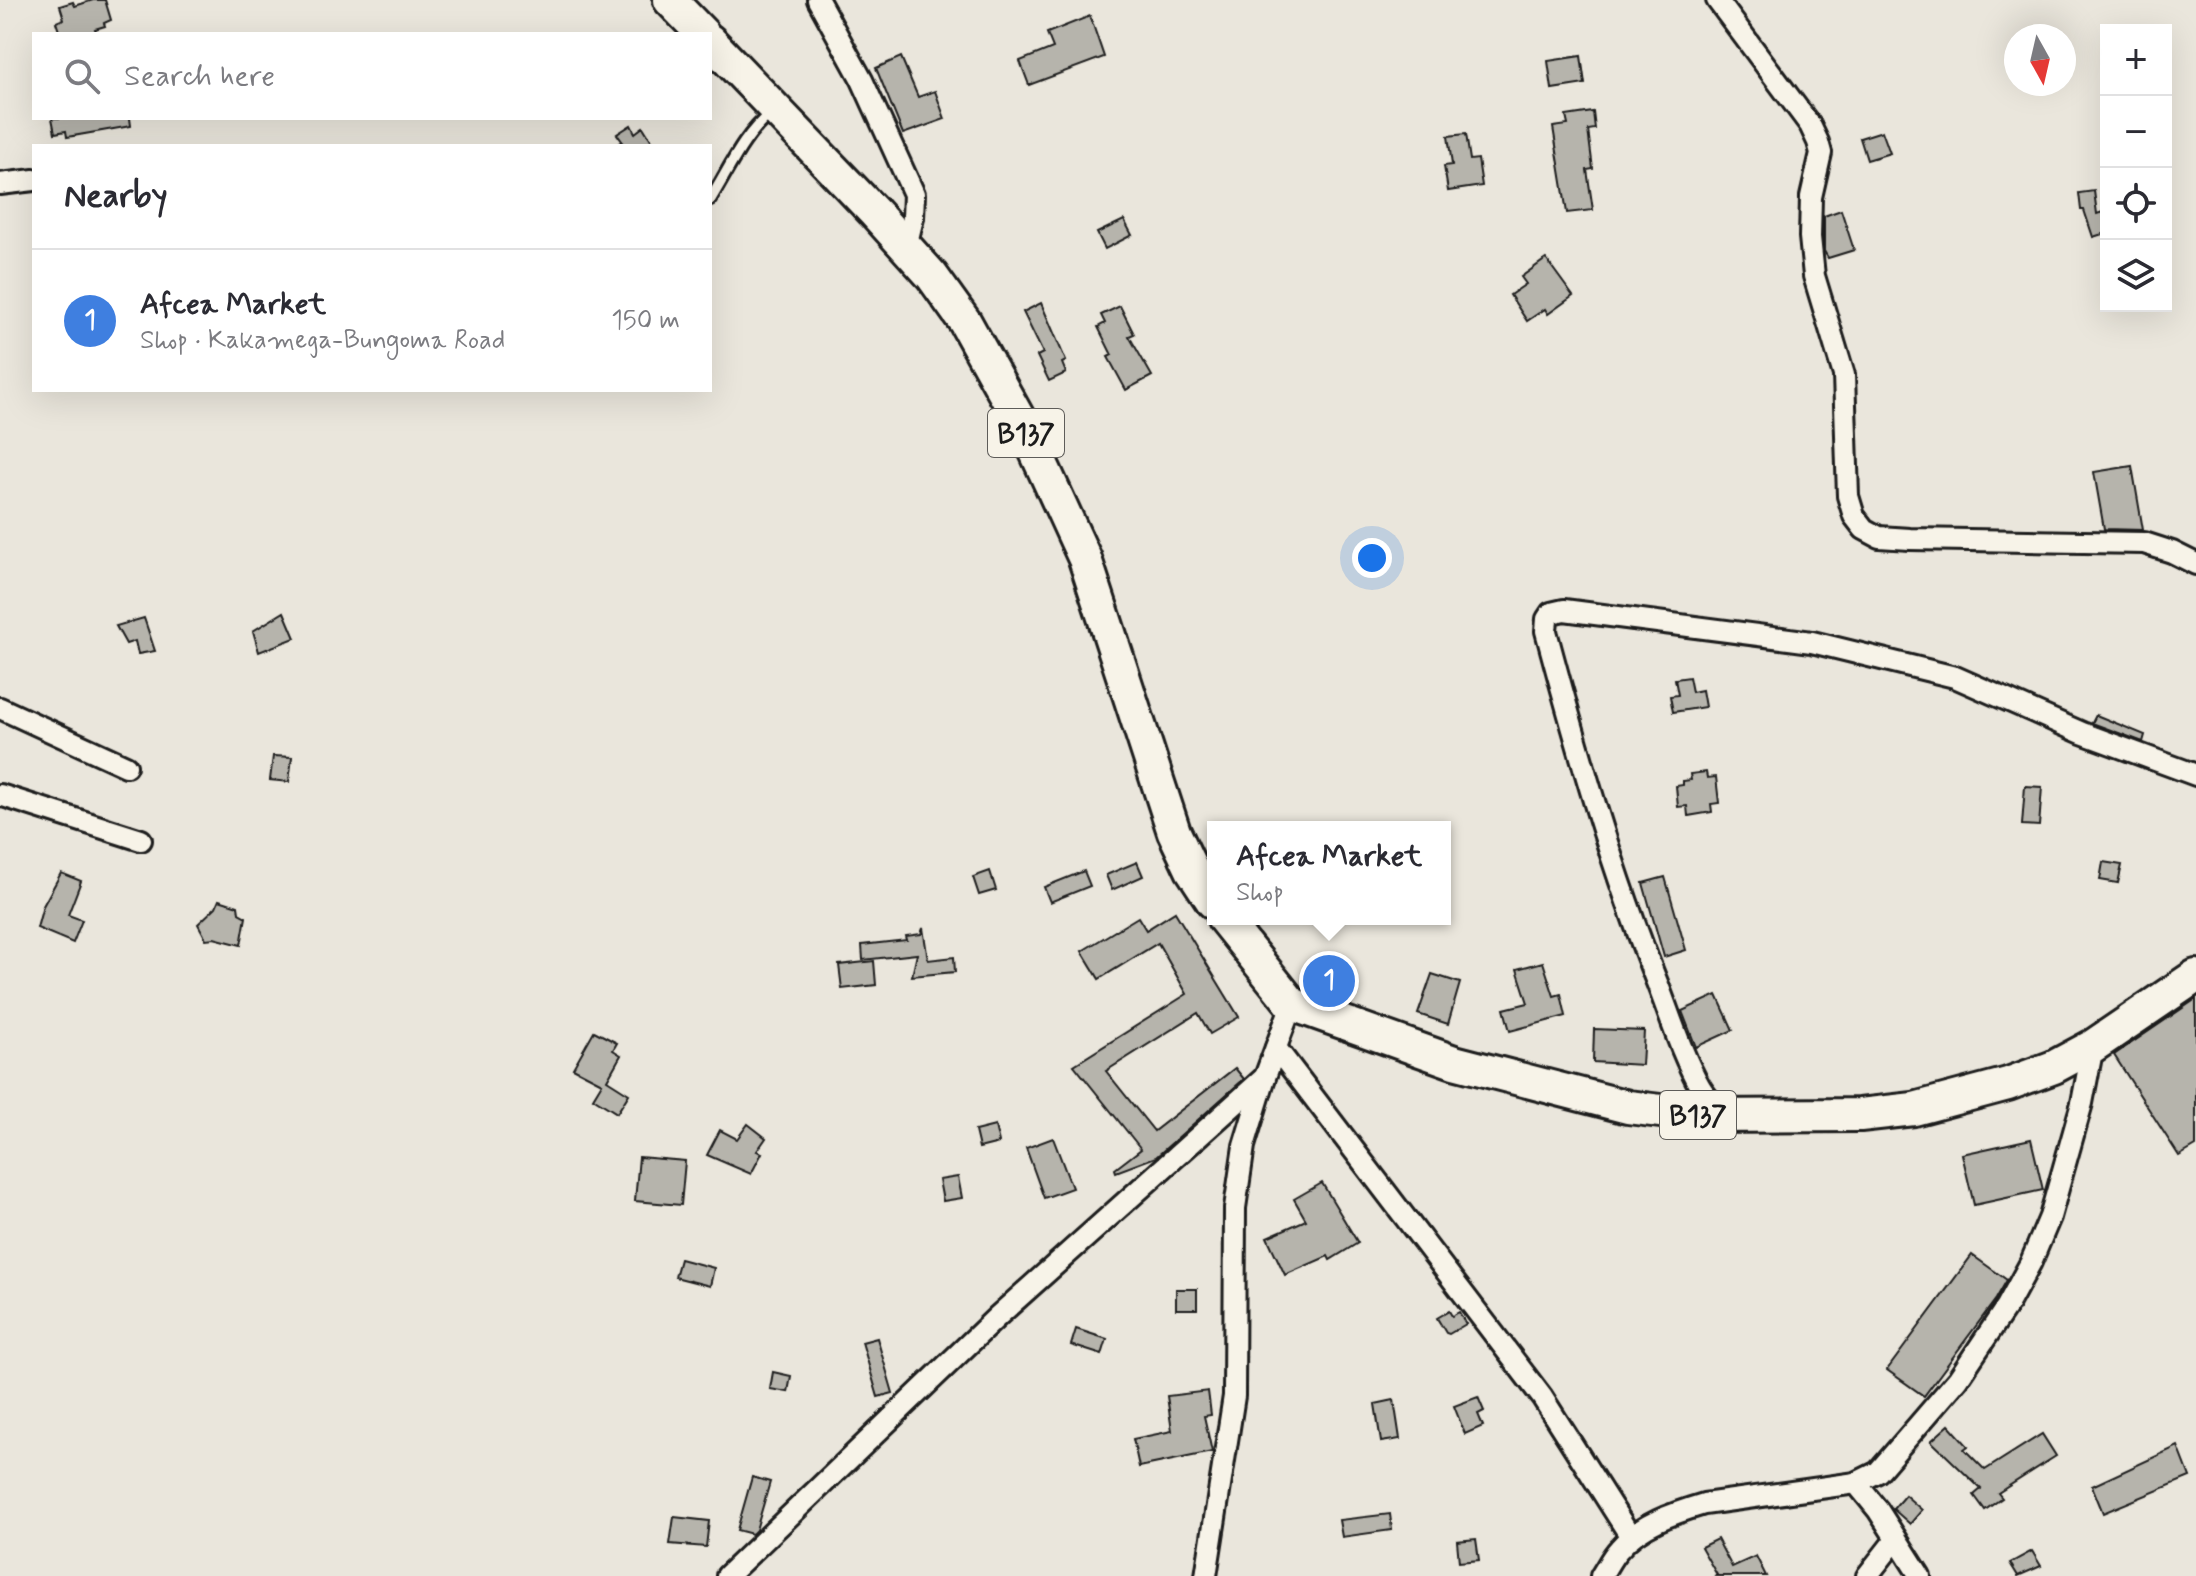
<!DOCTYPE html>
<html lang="en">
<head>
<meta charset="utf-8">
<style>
  :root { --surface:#fff; --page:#f2f2f3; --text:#2b2b33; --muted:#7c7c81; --line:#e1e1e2; --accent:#c8321e }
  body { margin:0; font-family:Mynerve,sans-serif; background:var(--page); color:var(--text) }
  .controls { position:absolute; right:24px; top:24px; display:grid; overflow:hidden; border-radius:0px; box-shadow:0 8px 32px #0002 }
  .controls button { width:72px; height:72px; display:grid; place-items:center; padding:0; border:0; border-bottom:2px solid var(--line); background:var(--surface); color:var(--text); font:40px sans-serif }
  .compass { position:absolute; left:2004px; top:24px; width:72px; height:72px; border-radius:50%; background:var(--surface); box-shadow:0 8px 32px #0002; rotate:172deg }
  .you { position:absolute; left:1372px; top:558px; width:28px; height:28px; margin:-20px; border:6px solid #fff; border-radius:50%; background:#1a73e8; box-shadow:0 0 0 12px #1a73e833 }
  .badge { display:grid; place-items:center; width:52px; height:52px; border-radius:50%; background:var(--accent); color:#fff; font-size:26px; font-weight:700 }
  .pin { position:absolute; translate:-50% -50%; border:4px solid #fff; box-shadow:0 2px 8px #0006 }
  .popup { position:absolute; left:1207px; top:821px; width:244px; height:104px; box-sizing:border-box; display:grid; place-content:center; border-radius:0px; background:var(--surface); filter:drop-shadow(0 2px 6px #0005); font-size:26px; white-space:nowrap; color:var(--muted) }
  .popup b { font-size:30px; color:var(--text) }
  .popup::after { content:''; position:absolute; left:50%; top:100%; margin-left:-16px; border:16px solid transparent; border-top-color:var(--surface) }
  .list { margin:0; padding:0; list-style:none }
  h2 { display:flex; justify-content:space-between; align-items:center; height:104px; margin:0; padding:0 32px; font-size:34px }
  h2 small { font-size:26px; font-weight:400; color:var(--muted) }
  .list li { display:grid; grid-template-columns:52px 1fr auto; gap:24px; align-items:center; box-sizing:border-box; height:144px; padding:0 32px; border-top:2px solid var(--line) }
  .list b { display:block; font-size:30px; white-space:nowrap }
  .list p { margin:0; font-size:26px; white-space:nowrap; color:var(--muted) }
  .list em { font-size:26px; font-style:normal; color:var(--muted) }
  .icon { flex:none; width:44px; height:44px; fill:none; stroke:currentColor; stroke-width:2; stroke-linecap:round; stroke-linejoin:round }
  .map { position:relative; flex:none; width:2196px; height:1576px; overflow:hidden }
  .search { position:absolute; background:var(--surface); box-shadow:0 8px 32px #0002; left:32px; top:32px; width:680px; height:88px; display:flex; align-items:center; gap:20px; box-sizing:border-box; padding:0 28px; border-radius:0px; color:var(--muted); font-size:30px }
  .panel { position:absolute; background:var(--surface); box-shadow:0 8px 32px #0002; left:32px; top:144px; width:680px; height:248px; border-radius:0px }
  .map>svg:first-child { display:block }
</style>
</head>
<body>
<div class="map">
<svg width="2196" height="1576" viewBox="0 0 2196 1576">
  <rect width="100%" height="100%" fill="#eae6dc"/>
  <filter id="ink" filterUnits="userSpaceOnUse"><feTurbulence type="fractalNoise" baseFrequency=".0125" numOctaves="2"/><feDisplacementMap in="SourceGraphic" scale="16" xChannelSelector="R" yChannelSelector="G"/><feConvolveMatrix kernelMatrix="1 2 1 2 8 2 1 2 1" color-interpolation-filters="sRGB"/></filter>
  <g filter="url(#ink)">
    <g fill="#b6b4ac" stroke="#1c1c1c" stroke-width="2">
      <polygon points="93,0 105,0 111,20 104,23 105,26 95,29 97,34 60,34 56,22 64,19 60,6 73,2 75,6"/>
      <polygon points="1090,16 1104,57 1029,85 1020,61 1053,48 1047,33"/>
      <polygon points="1581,56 1585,84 1552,89 1548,61"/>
      <polygon points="901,57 918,97 935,91 945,119 903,134 876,68"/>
      <polygon points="1593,112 1595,129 1588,130 1593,169 1587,170 1593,210 1567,213 1553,127 1568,125 1566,116"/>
      <polygon points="52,118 130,118 131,126 67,137 66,131 55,133"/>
      <polygon points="631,125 635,133 643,127 655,146 615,146 622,141 617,134"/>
      <polygon points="1882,131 1890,153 1867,160 1860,138"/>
      <polygon points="1466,134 1470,160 1478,159 1482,186 1448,191 1444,166 1452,165 1448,136"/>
      <polygon points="2094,191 2097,214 2106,211 2106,233 2093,237 2084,210 2081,210 2079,193"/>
      <polygon points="1841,210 1854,250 1828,258 1824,251 1824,216"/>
      <polygon points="1124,220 1132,235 1105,249 1097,233"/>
      <polygon points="1546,259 1573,296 1548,314 1545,309 1527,321 1510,295 1526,284 1521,277"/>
      <polygon points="1041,303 1066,361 1062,363 1066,373 1049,381 1037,356 1043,353 1023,312"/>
      <polygon points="1120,306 1134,334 1129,336 1152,376 1126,390 1108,357 1112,355 1098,327 1105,323 1101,315"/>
      <polygon points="2132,466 2143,530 2104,529 2094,472"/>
      <polygon points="284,612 295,638 259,652 253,631"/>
      <polygon points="144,618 155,651 138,654 135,641 126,644 116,626"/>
      <polygon points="1689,677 1692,692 1702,690 1705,707 1673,712 1670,696 1678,695 1675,679"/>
      <polygon points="2096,715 2145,735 2143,742 2092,723"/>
      <polygon points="273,756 292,757 289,782 270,780"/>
      <polygon points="1706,772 1707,778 1716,777 1719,803 1711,804 1712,812 1688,816 1687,806 1678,807 1676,786 1683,785 1683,781 1691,780 1690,774"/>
      <polygon points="2025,786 2042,787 2039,826 2022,825"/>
      <polygon points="1137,862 1143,876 1112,890 1106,875"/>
      <polygon points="2103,862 2122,865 2118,883 2100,880"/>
      <polygon points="990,871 996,890 979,895 973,877"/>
      <polygon points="1084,871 1090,886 1050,902 1044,887"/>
      <polygon points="61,873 81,881 68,915 82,920 73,943 37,928 43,906"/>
      <polygon points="1665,877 1686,950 1664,957 1643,883"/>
      <polygon points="219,900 238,906 239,913 246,917 241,945 214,938 206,939 198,924 216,907"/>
      <polygon points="1175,912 1239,1017 1210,1034 1198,1013 1106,1071 1154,1131 1235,1068 1244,1079 1156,1157 1116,1172 1115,1169 1141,1149 1074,1065 1187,994 1158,943 1099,979 1082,951 1138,917 1146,930"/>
      <polygon points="923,928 928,960 954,957 955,972 912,976 917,954 863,960 862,945 907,940 906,936 921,934"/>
      <polygon points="874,961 876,985 842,989 839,965"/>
      <polygon points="1543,962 1554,996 1561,994 1566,1016 1510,1031 1504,1009 1528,1003 1517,969"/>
      <polygon points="1432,974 1460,983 1448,1024 1418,1014"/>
      <polygon points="1717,995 1733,1030 1696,1047 1682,1011"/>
      <polygon points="2196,999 2196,1146 2179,1156 2114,1055"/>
      <polygon points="1594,1029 1644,1031 1642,1065 1593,1062"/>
      <polygon points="594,1031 617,1043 613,1050 621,1055 607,1080 629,1094 617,1113 593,1098 602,1083 573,1068"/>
      <polygon points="748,1124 766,1138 757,1151 762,1153 751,1174 707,1155 720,1130 737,1139"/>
      <polygon points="995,1126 999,1143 979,1148 975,1131"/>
      <polygon points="1053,1138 1072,1188 1044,1198 1026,1148"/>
      <polygon points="2031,1139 2043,1190 1974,1205 1962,1154"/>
      <polygon points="639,1157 685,1161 681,1205 635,1201"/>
      <polygon points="958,1177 962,1198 943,1201 939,1180"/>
      <polygon points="1322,1183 1358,1243 1330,1260 1328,1256 1285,1275 1267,1237 1306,1220 1294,1199"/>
      <polygon points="1972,1255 2007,1280 1996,1299 1924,1396 1887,1370"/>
      <polygon points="680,1259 714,1268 710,1286 675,1277"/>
      <rect x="1176" y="1289" width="21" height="20"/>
      <polygon points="1449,1311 1452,1316 1459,1312 1466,1324 1449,1334 1446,1333 1437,1318"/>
      <polygon points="1076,1329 1107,1339 1102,1355 1071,1345"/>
      <polygon points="877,1338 893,1393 878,1397 862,1342"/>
      <polygon points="773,1372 791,1376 788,1392 770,1389"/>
      <polygon points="1208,1391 1211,1415 1204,1416 1212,1452 1139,1467 1133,1439 1172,1431 1167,1396"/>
      <polygon points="1478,1397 1484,1411 1478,1414 1483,1426 1465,1434 1454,1406"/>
      <polygon points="1394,1400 1400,1439 1381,1442 1375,1404"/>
      <polygon points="1949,1425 1968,1446 1964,1449 1985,1470 2042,1434 2056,1456 1998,1493 2002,1498 1985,1510 1974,1495 1981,1489 1931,1441"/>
      <polygon points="2178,1446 2190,1477 2103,1513 2092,1486"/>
      <polygon points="752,1477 770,1482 756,1530 752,1534 737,1530"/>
      <polygon points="1905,1495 1922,1510 1910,1524 1893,1509"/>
      <polygon points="1390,1514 1392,1530 1342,1537 1339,1520"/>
      <polygon points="674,1517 709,1521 706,1547 670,1544"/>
      <polygon points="1476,1539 1479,1560 1459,1562 1457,1541"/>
      <polygon points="1717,1539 1732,1567 1756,1556 1766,1576 1714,1576 1717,1575 1701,1547"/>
      <polygon points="2032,1551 2041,1566 2018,1576 2010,1563"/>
    </g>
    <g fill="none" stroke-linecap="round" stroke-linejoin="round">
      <g stroke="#1c1c1c" stroke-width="16">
        <path id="lane" d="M 710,200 C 730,168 742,137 771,113"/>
      </g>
      <g stroke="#1c1c1c" stroke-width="26">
        <g id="street">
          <polyline points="818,0 862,80 914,194 913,218 906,247"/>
          <polyline points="1717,0 1810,125 1818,142 1821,153 1811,197 1810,237 1814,276 1844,375 1848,496 1854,516 1864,529 1879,537 1910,539 2144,543 2172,552 2196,564"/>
          <polyline points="0,184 34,180"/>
          <polyline points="0,708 126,766"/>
          <polyline points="0,795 141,840"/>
          <polyline points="1276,1048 1542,1397 1631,1537"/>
          <path d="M 1722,1116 C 1715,1106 1706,1097 1700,1087 C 1682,1055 1671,1019 1658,985 C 1612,870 1578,751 1546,631 L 1547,619 L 1551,613 L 1564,610 L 1812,642 L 1955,677 L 2082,733 L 2196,775"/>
          <polyline points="1856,1483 1878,1510 1920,1576"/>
          <polyline points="727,1576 998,1316 1265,1077"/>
          <polyline points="1206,1576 1234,1396 1235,1208 1244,1146 1265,1077 1292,1004"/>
          <path d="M 1601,1576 C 1607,1567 1612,1556 1619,1549 C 1640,1524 1674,1513 1704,1504 L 1856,1483 L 1878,1472 L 1958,1379 L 2007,1306 L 2031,1262 L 2050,1217 L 2082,1103 L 2093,1046"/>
          <polyline points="1867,1576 1896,1539"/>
        </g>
      </g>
      <g stroke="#1c1c1c" stroke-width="38">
        <g id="primary">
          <polyline points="670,0 703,34"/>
          <polyline points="710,41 875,213 932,276 965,322 1031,441 1085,559 1174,832 1192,870 1213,902"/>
          <polyline points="1224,919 1292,1004 1454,1062 1628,1107 1701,1116 1860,1115 1914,1109 2008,1084 2054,1067 2093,1046 2196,976"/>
        </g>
      </g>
      <use href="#lane" stroke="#f7f3e8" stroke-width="10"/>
      <use href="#street" stroke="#f7f3e8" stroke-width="20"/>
      <use href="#primary" stroke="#f7f3e8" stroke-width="32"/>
    </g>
  </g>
  <g text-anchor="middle" stroke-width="7" stroke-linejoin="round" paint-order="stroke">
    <g fill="#f7f3e8" stroke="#5e5c59" stroke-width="2">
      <rect x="988" y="409" width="76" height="48" rx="6"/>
      <rect x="1660" y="1091" width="76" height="48" rx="6"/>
    </g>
    <g font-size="28" font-weight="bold" fill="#1c1c1c">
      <text x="1026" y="443">B137</text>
      <text x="1698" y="1125">B137</text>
    </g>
  </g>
</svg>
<div class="controls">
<button>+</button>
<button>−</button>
<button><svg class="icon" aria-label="locate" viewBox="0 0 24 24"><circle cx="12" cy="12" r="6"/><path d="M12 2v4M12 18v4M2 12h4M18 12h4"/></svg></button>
<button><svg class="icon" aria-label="layers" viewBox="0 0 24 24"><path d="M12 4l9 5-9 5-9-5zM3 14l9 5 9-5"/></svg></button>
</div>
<svg class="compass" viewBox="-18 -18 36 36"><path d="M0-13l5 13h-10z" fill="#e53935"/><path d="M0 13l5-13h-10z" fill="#7c7c81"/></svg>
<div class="you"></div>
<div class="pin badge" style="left:1329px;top:981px;background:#3f7fe0">1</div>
<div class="popup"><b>Afcea Market</b>Shop</div>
<div class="search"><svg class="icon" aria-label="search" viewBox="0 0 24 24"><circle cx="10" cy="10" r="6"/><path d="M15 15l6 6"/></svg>Search here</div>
<section class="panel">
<h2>Nearby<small></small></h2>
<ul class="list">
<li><span class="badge" style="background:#3f7fe0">1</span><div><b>Afcea Market</b><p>Shop · Kakamega-Bungoma Road</p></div><em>150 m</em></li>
</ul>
</section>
</div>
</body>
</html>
